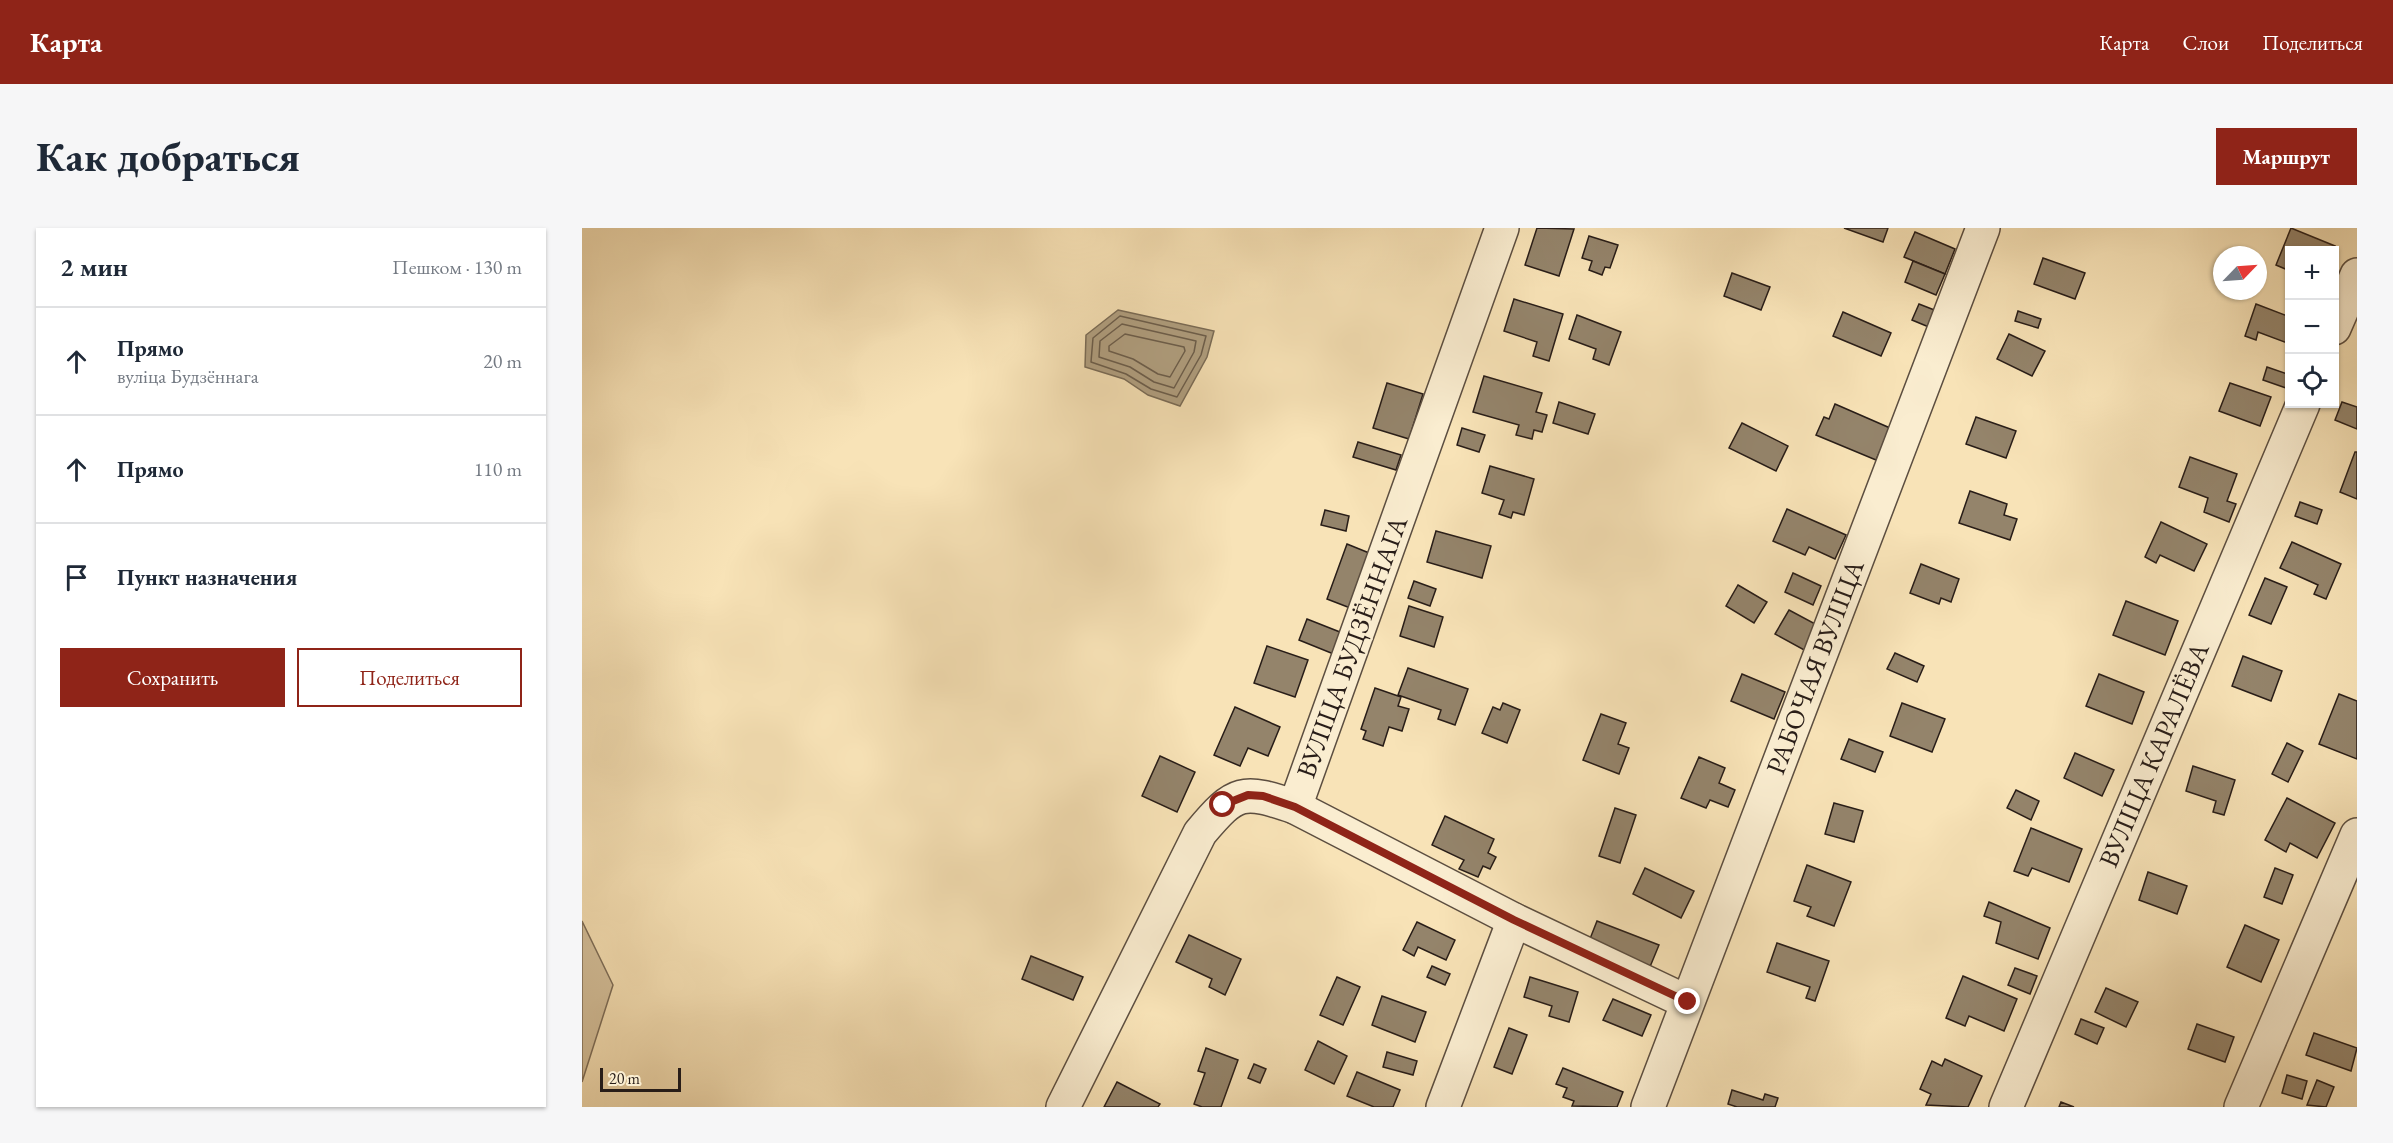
<!DOCTYPE html>
<html lang="ru">
<head>
<meta charset="utf-8">
<style>
  :root { --surface:#fff; --page:#f6f6f7; --text:#1f2937; --muted:#747a83; --line:#e0e1e3; --accent:#8f2418 }
  body { margin:0; font-family:"EB Garamond",serif; background:var(--page); color:var(--text) }
  .controls { position:absolute; right:18px; top:18px; display:grid; overflow:hidden; border-radius:0px; box-shadow:0 2px 4px #0004 }
  .controls button { width:54px; height:54px; display:grid; place-items:center; padding:0; border:0; border-bottom:2px solid var(--line); background:var(--surface); color:var(--text); font:30px sans-serif }
  .compass { position:absolute; left:1631px; top:18px; width:54px; height:54px; border-radius:50%; background:var(--surface); box-shadow:0 2px 4px #0004; rotate:65deg }
  .scale { position:absolute; left:18px; bottom:15px; width:81px; box-sizing:border-box; padding-left:6px; border:3px solid #281d18; border-top:0; font-size:16px; line-height:21px; white-space:nowrap; color:#281d18; -webkit-text-stroke:4px #faedd0; paint-order:stroke }
  .stop { position:absolute; width:18px; height:18px; margin:-14px; border:4px solid #8f2418; border-radius:50%; background:#fff }
  .stop.end { background:#8f2418; border-color:#fff; box-shadow:0 2px 6px #0008 }
  .list { margin:0; padding:0; list-style:none }
  h2 { display:flex; justify-content:space-between; align-items:center; height:78px; margin:0; padding:0 24px; font-size:26px }
  h2 small { font-size:20px; font-weight:400; color:var(--muted) }
  .list li { display:grid; grid-template-columns:39px 1fr auto; gap:18px; align-items:center; box-sizing:border-box; height:108px; padding:0 24px; border-top:2px solid var(--line) }
  .list b { display:block; font-size:22px; white-space:nowrap }
  .list p { margin:0; font-size:20px; white-space:nowrap; color:var(--muted) }
  .list em { font-size:20px; font-style:normal; color:var(--muted) }
  .actions { display:flex; gap:12px; padding:18px 24px }
  .actions a { flex:1; padding:14px 0; border:2px solid var(--accent); border-radius:0px; text-align:center; font-size:21px; color:var(--accent) }
  .actions .main { background:var(--accent); color:#fff }
  .icon { flex:none; width:33px; height:33px; fill:none; stroke:currentColor; stroke-width:2; stroke-linecap:round; stroke-linejoin:round }
  .map { position:relative; flex:none; width:1775px; height:879px; overflow:hidden; border-radius:0px }
  header { display:flex; align-items:center; gap:36px; box-sizing:border-box; height:84px; padding:0 30px; background:var(--accent); color:#fff }
  header strong { font-size:28px }
  nav { display:flex; gap:33px; margin-inline-start:auto; font-size:21px }
  .intro { display:flex; align-items:center; justify-content:space-between; box-sizing:border-box; height:144px; padding:0 36px }
  h1 { margin:0; font-size:42px }
  .button { padding:15px 27px; border-radius:0px; background:var(--accent); color:#fff; font-size:21px; font-weight:700 }
  main { display:flex; gap:36px; padding:0 36px }
  aside { flex:1; background:var(--surface); border-radius:0px; box-shadow:0 2px 4px #0004 }
  .map>svg:first-child { display:block }
</style>
</head>
<body>
<header>
<strong>Карта</strong>
<nav><a>Карта</a><a>Слои</a><a>Поделиться</a></nav>
</header>
<div class="intro"><h1>Как добраться</h1><a class="button">Маршрут</a></div>
<main>
<aside>
<h2>2 мин<small>Пешком · 130 m</small></h2>
<ul class="list">
<li><svg class="icon" aria-label="ahead" viewBox="0 0 24 24"><path d="M12 20V5M6 11l6-6 6 6"/></svg><div><b>Прямо</b><p>вуліца Будзённага</p></div><em>20 m</em></li>
<li><svg class="icon" aria-label="ahead" viewBox="0 0 24 24"><path d="M12 20V5M6 11l6-6 6 6"/></svg><div><b>Прямо</b></div><em>110 m</em></li>
<li><svg class="icon" aria-label="arrive" viewBox="0 0 24 24"><path d="M6 21V4h12l-3 4 3 4H6"/></svg><div><b>Пункт назначения</b></div></li>
</ul>
<div class="actions"><a class="main">Сохранить</a><a>Поделиться</a></div>
</aside>
<div class="map">
<svg width="1775" height="879" viewBox="0 0 1775 879">
  <rect width="100%" height="100%" fill="#f8e3b7"/>
  <filter id="stains"><feTurbulence type="fractalNoise" baseFrequency=".00333" numOctaves="4"/><feColorMatrix values="0 0 0 0 .2 0 0 0 0 .09 0 0 0 0 .02 0 0 0 .5 -.17"/></filter>
  <radialGradient id="worn" r=".72"><stop offset=".6" stop-color="#630" stop-opacity="0"/><stop offset="1" stop-color="#630" stop-opacity=".3"/></radialGradient>
  <polygon fill="#d5c19c" stroke="#7e6f5a" stroke-width="1.5" points="0,693 31,757 0,854"/>
  <polygon fill="#b1a081" stroke="#7a6c57" stroke-width="1.5" points="536,82 632,103 625,129 598,178 566,167 542,151 503,139 504,107"/>
  <g fill="none" stroke-linecap="round" stroke-linejoin="round">
    <g stroke="#6c5e4c" stroke-width="1.5">
      <polygon points="538,88 624,108 619,127 595,169 569,161 544,146 509,134 511,110"/>
      <polygon points="540,96 614,113 612,124 592,160 572,154 548,139 517,129 518,113"/>
      <polygon points="543,106 602,119 603,123 588,149 576,146 551,131 527,123 527,118"/>
    </g>
  </g>
  <g fill="#94846b" stroke="#281d18" stroke-width="1.5">
    <polygon points="955,0 992,1 977,48 943,37"/>
    <polygon points="1262,0 1306,0 1301,14"/>
    <polygon points="1709,0 1753,18 1751,22 1708,22 1708,43 1694,37"/>
    <polygon points="1333,4 1373,21 1363,46 1322,29"/>
    <polygon points="1007,8 1036,17 1028,40 1023,39 1020,47 1007,42 1010,33 1000,30"/>
    <polygon points="1461,30 1503,45 1493,71 1452,56"/>
    <polygon points="1331,33 1363,46 1354,67 1323,54"/>
    <polygon points="1150,45 1188,59 1179,82 1142,68"/>
    <polygon points="932,71 981,86 967,133 951,128 955,114 922,103"/>
    <polygon points="1337,76 1360,85 1354,102 1330,92"/>
    <polygon points="1674,76 1708,89 1708,116 1676,104 1674,112 1663,108"/>
    <polygon points="1436,83 1459,91 1456,100 1433,93"/>
    <polygon points="1261,84 1309,105 1299,128 1251,108"/>
    <polygon points="995,87 1039,104 1027,137 1011,131 1014,121 987,111"/>
    <polygon points="1427,106 1463,123 1450,148 1415,131"/>
    <polygon points="1685,139 1708,147 1704,160 1681,152"/>
    <polygon points="902,148 960,165 954,184 965,187 960,204 952,202 950,211 934,207 937,197 891,184"/>
    <polygon points="805,155 841,166 827,211 791,200"/>
    <polygon points="1648,155 1689,169 1678,198 1637,183"/>
    <polygon points="977,174 1013,186 1006,206 971,195"/>
    <polygon points="1760,174 1775,179 1775,201 1753,192"/>
    <polygon points="1253,176 1308,200 1294,232 1234,207 1242,189 1247,191"/>
    <polygon points="1394,189 1434,203 1424,230 1384,216"/>
    <polygon points="1160,195 1206,218 1194,243 1147,220"/>
    <polygon points="880,200 903,207 897,224 875,217"/>
    <polygon points="776,214 819,227 814,242 771,229"/>
    <polygon points="1773,224 1775,224 1775,271 1758,264"/>
    <polygon points="1608,229 1655,246 1645,273 1654,276 1647,294 1622,284 1626,270 1597,259"/>
    <polygon points="908,238 952,251 942,287 931,284 929,290 917,286 922,272 900,265"/>
    <polygon points="1388,263 1425,276 1422,287 1435,291 1428,312 1377,295"/>
    <polygon points="1718,274 1740,282 1735,296 1713,288"/>
    <polygon points="1205,281 1264,307 1253,331 1227,319 1223,327 1191,313"/>
    <polygon points="743,282 767,288 764,303 739,297"/>
    <polygon points="1579,294 1625,316 1612,343 1578,327 1574,335 1563,329"/>
    <polygon points="854,303 909,318 900,350 845,334"/>
    <polygon points="1710,314 1759,336 1744,371 1732,366 1736,357 1698,340"/>
    <polygon points="765,316 797,329 776,383 745,371"/>
    <polygon points="1339,336 1377,351 1369,374 1359,370 1357,376 1328,365"/>
    <polygon points="1211,345 1239,358 1231,377 1203,364"/>
    <polygon points="1683,350 1705,359 1689,396 1667,387"/>
    <polygon points="832,353 854,361 848,378 826,370"/>
    <polygon points="1156,357 1185,374 1172,395 1144,378"/>
    <polygon points="1544,373 1596,393 1583,427 1531,407"/>
    <polygon points="827,378 861,389 852,419 818,408"/>
    <polygon points="1207,382 1237,398 1224,423 1193,406"/>
    <polygon points="725,391 768,408 759,429 717,412"/>
    <polygon points="685,418 726,432 713,469 672,455"/>
    <polygon points="1313,425 1342,438 1335,454 1305,441"/>
    <polygon points="1661,428 1700,443 1689,473 1650,458"/>
    <polygon points="826,440 886,461 873,497 856,491 859,482 816,467"/>
    <polygon points="1160,446 1203,464 1192,491 1149,473"/>
    <polygon points="1517,446 1562,464 1550,496 1504,478"/>
    <polygon points="793,460 819,469 816,478 827,481 820,503 807,499 801,518 781,511 784,503 779,501"/>
    <polygon points="1757,466 1775,473 1775,531 1737,516"/>
    <polygon points="921,475 938,482 925,515 900,505 911,479 918,482"/>
    <polygon points="1320,475 1363,491 1350,524 1308,508"/>
    <polygon points="653,479 698,499 686,528 666,520 658,538 632,527"/>
    <polygon points="1019,486 1044,495 1036,516 1047,520 1037,546 1001,532"/>
    <polygon points="1267,511 1301,524 1293,544 1259,531"/>
    <polygon points="1705,515 1721,523 1706,554 1690,546"/>
    <polygon points="1493,525 1532,542 1520,568 1482,550"/>
    <polygon points="578,528 613,544 595,584 560,568"/>
    <polygon points="1117,529 1143,540 1137,555 1153,562 1146,579 1128,572 1124,580 1099,570"/>
    <polygon points="1611,538 1653,552 1642,587 1631,584 1634,573 1604,563"/>
    <polygon points="1434,562 1457,573 1449,592 1425,580"/>
    <polygon points="1705,570 1753,595 1735,630 1708,615 1704,624 1683,612"/>
    <polygon points="1252,575 1281,583 1272,614 1243,606"/>
    <polygon points="1033,580 1054,587 1038,635 1017,628"/>
    <polygon points="863,588 912,611 906,625 914,629 908,641 901,638 896,649 877,641 882,632 850,617"/>
    <polygon points="1449,600 1500,621 1487,654 1450,640 1446,648 1432,643"/>
    <polygon points="1225,637 1269,654 1252,698 1225,688 1229,679 1212,673"/>
    <polygon points="1063,640 1112,663 1099,690 1051,666"/>
    <polygon points="1693,640 1711,647 1700,676 1682,669"/>
    <polygon points="1566,644 1605,658 1595,686 1557,672"/>
    <polygon points="1407,674 1468,700 1456,731 1414,715 1419,694 1402,688"/>
    <polygon points="1015,693 1077,717 1065,746 1004,721"/>
    <polygon points="835,694 873,712 864,732 836,719 832,728 821,722"/>
    <polygon points="1663,697 1697,712 1679,754 1645,739"/>
    <polygon points="607,707 659,731 643,767 627,759 630,751 594,734"/>
    <polygon points="1195,715 1247,733 1233,773 1224,770 1228,759 1185,744"/>
    <polygon points="449,728 501,749 491,772 440,751"/>
    <polygon points="850,738 868,746 863,757 845,749"/>
    <polygon points="1433,740 1455,748 1448,766 1426,757"/>
    <polygon points="1381,748 1435,771 1422,803 1387,788 1383,798 1364,790"/>
    <polygon points="755,749 778,759 761,797 738,787"/>
    <polygon points="948,749 996,764 987,794 967,788 970,778 942,769"/>
    <polygon points="1524,760 1556,774 1544,799 1513,784"/>
    <polygon points="800,768 844,784 833,814 790,797"/>
    <polygon points="1031,771 1069,787 1060,808 1021,792"/>
    <polygon points="1499,791 1522,800 1515,816 1493,806"/>
    <polygon points="1615,796 1652,809 1643,834 1606,821"/>
    <polygon points="927,800 945,807 930,846 912,839"/>
    <polygon points="1732,805 1775,820 1769,843 1724,827"/>
    <polygon points="736,813 765,828 752,856 723,842"/>
    <polygon points="624,820 656,832 639,879 620,879 612,876 623,845 616,843"/>
    <polygon points="805,824 835,833 831,847 801,839"/>
    <polygon points="1363,831 1400,848 1386,879 1344,877 1349,866 1338,861 1350,833 1360,838"/>
    <polygon points="672,836 684,841 678,855 666,850"/>
    <polygon points="981,840 1041,864 1035,879 990,878 992,873 981,869 985,860 974,856"/>
    <polygon points="775,844 818,862 811,879 792,879 765,868"/>
    <polygon points="1705,847 1725,853 1720,871 1700,865"/>
    <polygon points="1735,852 1752,859 1744,879 1725,877"/>
    <polygon points="535,854 578,876 576,879 522,879"/>
    <polygon points="1150,862 1181,872 1183,866 1196,870 1193,879 1155,879 1146,876"/>
    <polygon points="1479,874 1492,879 1477,879"/>
  </g>
  <g fill="none" stroke-linecap="round" stroke-linejoin="round">
    <g stroke="#5c4e40" stroke-width="36">
      <g id="minor">
        <polyline points="1752,100 1775,47"/>
        <polyline points="713,579 932,692 1105,774"/>
        <path d="M 481,879 L 618,605 C 654,562 660,561 713,579 L 920,0"/>
        <polyline points="861,879 932,692"/>
        <polyline points="1066,879 1401,0"/>
        <polyline points="1424,879 1721,176"/>
        <polyline points="1659,879 1775,607"/>
      </g>
    </g>
    <use href="#minor" stroke="#faedd0" stroke-width="33"/>
  </g>
  <g fill="none" stroke-linecap="round" stroke-linejoin="round">
    <polyline stroke="#8f2418" stroke-width="8" points="641,577 666,567 681,568 713,579 932,692 1106,774"/>
  </g>
  <g text-anchor="middle" stroke-width="4.5" stroke-linejoin="round" paint-order="stroke">
    <g font-size="27" fill="#281d18" stroke="#faedd0">
      <text transform="translate(770 419) rotate(-70)" y="9">ВУЛІЦА БУДЗЁННАГА</text>
      <text transform="translate(1233 439) rotate(-69)" y="9">РАБОЧАЯ ВУЛІЦА</text>
      <text transform="translate(1572 527) rotate(-67)" y="9">ВУЛІЦА КАРАЛЁВА</text>
    </g>
  </g>
  <rect width="100%" height="100%" filter="url(#stains)"/>
  <rect width="100%" height="100%" fill="url(#worn)"/>
</svg>
<div class="controls">
<button>+</button>
<button>−</button>
<button><svg class="icon" aria-label="locate" viewBox="0 0 24 24"><circle cx="12" cy="12" r="6"/><path d="M12 2v4M12 18v4M2 12h4M18 12h4"/></svg></button>
</div>
<svg class="compass" viewBox="-18 -18 36 36"><path d="M0-13l5 13h-10z" fill="#e53935"/><path d="M0 13l5-13h-10z" fill="#747a83"/></svg>
<div class="scale">20 m</div>
<div class="stop" style="left:641px;top:577px"></div>
<div class="stop end" style="left:1106px;top:774px"></div>
</div>
</main>
</body>
</html>
